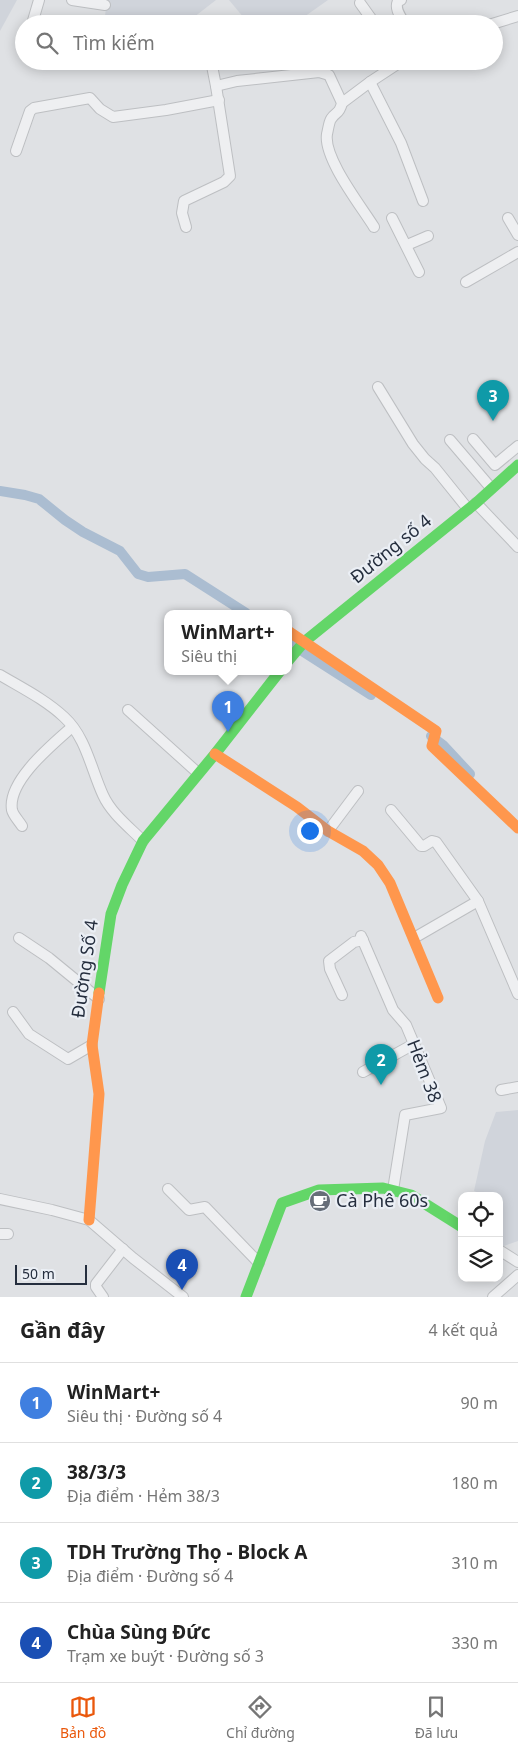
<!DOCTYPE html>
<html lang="vi">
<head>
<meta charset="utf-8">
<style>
  :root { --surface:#fff; --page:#f2f2f2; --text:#222; --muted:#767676; --line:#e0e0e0; --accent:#ea580c }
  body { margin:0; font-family:"Noto Sans",sans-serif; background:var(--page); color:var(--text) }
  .controls { position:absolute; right:15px; bottom:15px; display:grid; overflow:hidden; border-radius:10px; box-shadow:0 2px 12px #0003 }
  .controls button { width:45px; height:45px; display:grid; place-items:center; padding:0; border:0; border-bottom:1px solid var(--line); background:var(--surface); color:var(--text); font:25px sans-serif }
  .scale { position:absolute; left:15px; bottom:12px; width:72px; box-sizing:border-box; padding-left:5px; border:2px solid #252e3e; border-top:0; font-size:14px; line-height:18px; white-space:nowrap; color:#252e3e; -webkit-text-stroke:4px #ebeff5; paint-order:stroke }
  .you { position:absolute; left:309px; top:830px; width:18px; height:18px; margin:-12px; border:4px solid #fff; border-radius:50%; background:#1a73e8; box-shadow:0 0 0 8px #1a73e833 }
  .badge { display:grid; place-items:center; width:32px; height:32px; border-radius:50%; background:var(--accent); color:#fff; font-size:16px; font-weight:700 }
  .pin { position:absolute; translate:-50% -41px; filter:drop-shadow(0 1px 2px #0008) }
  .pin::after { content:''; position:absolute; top:26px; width:18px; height:15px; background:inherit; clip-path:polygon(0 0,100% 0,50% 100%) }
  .popup { position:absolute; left:164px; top:610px; width:128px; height:65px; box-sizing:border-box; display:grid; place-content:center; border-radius:10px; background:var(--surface); filter:drop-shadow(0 1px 4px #0005); font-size:16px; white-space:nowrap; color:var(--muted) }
  .popup b { font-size:19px; color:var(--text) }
  .popup::after { content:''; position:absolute; left:50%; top:100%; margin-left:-10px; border:10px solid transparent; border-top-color:var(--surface) }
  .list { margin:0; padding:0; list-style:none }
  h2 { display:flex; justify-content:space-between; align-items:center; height:65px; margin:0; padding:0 20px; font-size:21px }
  h2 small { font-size:16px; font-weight:400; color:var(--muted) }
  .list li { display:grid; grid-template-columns:32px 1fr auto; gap:15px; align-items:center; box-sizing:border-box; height:80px; padding:0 20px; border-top:1px solid var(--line) }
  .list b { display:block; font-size:19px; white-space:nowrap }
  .list p { margin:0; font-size:16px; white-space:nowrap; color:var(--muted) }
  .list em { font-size:16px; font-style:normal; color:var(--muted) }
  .icon { flex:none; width:28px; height:28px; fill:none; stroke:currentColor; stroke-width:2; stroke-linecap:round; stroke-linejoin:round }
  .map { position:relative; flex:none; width:518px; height:1297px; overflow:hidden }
  .search { position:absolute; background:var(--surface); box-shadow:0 2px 12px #0003; left:15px; right:15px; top:15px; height:55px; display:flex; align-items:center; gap:12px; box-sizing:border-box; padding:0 18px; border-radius:28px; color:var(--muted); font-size:19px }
  .sheet { height:385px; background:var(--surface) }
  nav { display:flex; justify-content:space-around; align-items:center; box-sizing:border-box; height:70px; border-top:1px solid var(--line); background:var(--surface); font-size:14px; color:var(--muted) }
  nav a { display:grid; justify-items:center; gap:2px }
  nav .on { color:var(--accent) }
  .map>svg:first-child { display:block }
</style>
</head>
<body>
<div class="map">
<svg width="518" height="1297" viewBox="0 0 518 1297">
  <rect width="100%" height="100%" fill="#dfe1e4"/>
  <g fill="#d0d4db">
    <polygon points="0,0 17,0 0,31"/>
    <polygon points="107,0 216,0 185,24 104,24"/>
    <polygon points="229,0 328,0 294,24 249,24"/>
    <polygon points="518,1110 518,1241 504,1246 499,1243 499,1196 485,1196 474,1191 485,1141 496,1112"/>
  </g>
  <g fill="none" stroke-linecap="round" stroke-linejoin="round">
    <g stroke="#abbdd1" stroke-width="10">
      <polyline points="0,491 25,495 39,499 65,520 83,532 120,551 138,574 148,577 185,574 246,613"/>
      <polyline points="288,642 371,695"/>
      <polyline points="431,736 443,745 470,774"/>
    </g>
    <g stroke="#bdbfc2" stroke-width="12">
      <g id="street">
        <polyline points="72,0 105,5"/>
        <path d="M 401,0 L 398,1 C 394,9 401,17 405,24"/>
        <polyline points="360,3 375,24"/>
        <polyline points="32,24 39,0"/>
        <polyline points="492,24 518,16"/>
        <polyline points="370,82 401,143 423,201"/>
        <path d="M 216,86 L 237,81 L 319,72 L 329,75 L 342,103 C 339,115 336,111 331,119 C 329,122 328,130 327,134 C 323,158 361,206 374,227"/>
        <polyline points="342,103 370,82 402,61"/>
        <polyline points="16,151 30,111 34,108 90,98 100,109 113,117 166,110 219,100"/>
        <polyline points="392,218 419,272"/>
        <polyline points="508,218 518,235"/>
        <polyline points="186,227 182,213 184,201 224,182 230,176 216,86 211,61"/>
        <polyline points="407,245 428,236"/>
        <polyline points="466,282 518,252"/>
        <polyline points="378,387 413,444 425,459 435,468 468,509"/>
        <polyline points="473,439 495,465 518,446"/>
        <polyline points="450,440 491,488"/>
        <polyline points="476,503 518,547"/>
        <path d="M 0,675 C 22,688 46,700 64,717 C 86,737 91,769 103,795 C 111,813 129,827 143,841"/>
        <polyline points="128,710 198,773"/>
        <polyline points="391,810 421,846 424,846 432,841 436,842 478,901 518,994"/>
        <path d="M 22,826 C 19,821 13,815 12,810 C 7,781 53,744 72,727"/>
        <polyline points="328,831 358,791"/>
        <polyline points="361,936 393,1010 406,1025 441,1108 405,1115 393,1190"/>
        <polyline points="19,938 49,958 99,999"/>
        <polyline points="414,938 478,901"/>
        <polyline points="342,995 330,969 329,961 354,942 363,940"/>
        <polyline points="13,1012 29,1034 68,1059 92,1045"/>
        <polyline points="363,1072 414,1044"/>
        <polyline points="501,1090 518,1087"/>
        <polyline points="168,1189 189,1210 205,1207 259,1263"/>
        <polyline points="0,1199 52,1210 89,1220 133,1258 183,1297"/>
        <polyline points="0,1234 8,1234"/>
        <polyline points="499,1250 518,1262"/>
        <polyline points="103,1297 96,1287 96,1284 123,1249"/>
        <polyline points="493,1297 518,1275"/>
      </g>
    </g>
    <use href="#street" stroke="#eeeff1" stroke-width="10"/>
    <g stroke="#63d668" stroke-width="11">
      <polyline points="288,661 304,642 476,503 518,465"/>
      <polyline points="99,993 111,914 122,885 143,841 215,754 280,671"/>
      <polyline points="246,1297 282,1203 319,1190 383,1188 411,1195 462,1227"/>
    </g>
    <g stroke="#ff974d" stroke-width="11">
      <polyline points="288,631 436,731 432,746 518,828"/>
      <polyline points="215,754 297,807 328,831 363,851 378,865 390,883 438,998"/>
      <polyline points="89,1220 99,1094 92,1045 99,993"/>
    </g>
  </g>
  <defs>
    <g id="cafe-disc" transform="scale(1.125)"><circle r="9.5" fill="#666d78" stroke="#ebeff5"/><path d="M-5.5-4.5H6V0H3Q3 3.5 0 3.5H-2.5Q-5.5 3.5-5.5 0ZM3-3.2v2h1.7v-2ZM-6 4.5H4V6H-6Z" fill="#fff"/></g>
  </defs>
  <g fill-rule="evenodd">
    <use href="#cafe-disc" x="320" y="1201"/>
  </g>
  <g text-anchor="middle" stroke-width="4.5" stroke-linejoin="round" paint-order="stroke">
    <g font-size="18" fill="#252e3e" stroke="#ebeff5">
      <text transform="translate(391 549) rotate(-39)" y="6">Đường số 4</text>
      <text transform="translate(85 969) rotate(-82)" y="6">Đường Số 4</text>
      <text transform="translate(424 1071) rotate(69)" y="6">Hẻm 38</text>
    </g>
    <g font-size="18" fill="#252e3e" stroke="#ebeff5" text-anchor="start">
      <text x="336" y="1207">Cà Phê 60s</text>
    </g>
  </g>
</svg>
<div class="controls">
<button><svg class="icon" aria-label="locate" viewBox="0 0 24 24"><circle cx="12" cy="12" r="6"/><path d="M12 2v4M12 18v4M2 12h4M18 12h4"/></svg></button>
<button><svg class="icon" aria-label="layers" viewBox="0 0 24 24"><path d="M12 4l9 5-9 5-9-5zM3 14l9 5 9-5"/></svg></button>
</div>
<div class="scale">50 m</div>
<div class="you"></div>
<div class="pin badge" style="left:228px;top:732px;background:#3f7fe0">1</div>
<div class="popup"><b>WinMart+</b>Siêu thị</div>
<div class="pin badge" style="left:381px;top:1085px;background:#0f9aa8">2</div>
<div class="pin badge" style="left:493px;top:421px;background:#0f9aa8">3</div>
<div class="pin badge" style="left:182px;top:1290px;background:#1a4fb4">4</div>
<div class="search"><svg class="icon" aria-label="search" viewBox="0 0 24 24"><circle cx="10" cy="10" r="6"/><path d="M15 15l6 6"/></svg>Tìm kiếm</div>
</div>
<section class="sheet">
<h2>Gần đây<small>4 kết quả</small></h2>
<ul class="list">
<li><span class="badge" style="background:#3f7fe0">1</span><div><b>WinMart+</b><p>Siêu thị · Đường số 4</p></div><em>90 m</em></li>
<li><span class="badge" style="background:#0f9aa8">2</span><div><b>38/3/3</b><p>Địa điểm · Hẻm 38/3</p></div><em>180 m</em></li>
<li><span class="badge" style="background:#0f9aa8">3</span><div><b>TDH Trường Thọ - Block A</b><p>Địa điểm · Đường số 4</p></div><em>310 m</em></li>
<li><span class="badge" style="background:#1a4fb4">4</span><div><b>Chùa Sùng Đức</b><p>Trạm xe buýt · Đường số 3</p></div><em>330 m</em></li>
</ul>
</section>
<nav>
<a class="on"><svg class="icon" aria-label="map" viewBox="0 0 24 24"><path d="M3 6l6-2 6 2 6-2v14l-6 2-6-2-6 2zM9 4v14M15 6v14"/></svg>Bản đồ</a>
<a><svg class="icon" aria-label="directions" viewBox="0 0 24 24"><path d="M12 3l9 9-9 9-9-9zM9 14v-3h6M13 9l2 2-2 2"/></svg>Chỉ đường</a>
<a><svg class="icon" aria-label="saved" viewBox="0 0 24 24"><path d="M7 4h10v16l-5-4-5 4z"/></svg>Đã lưu</a>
</nav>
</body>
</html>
